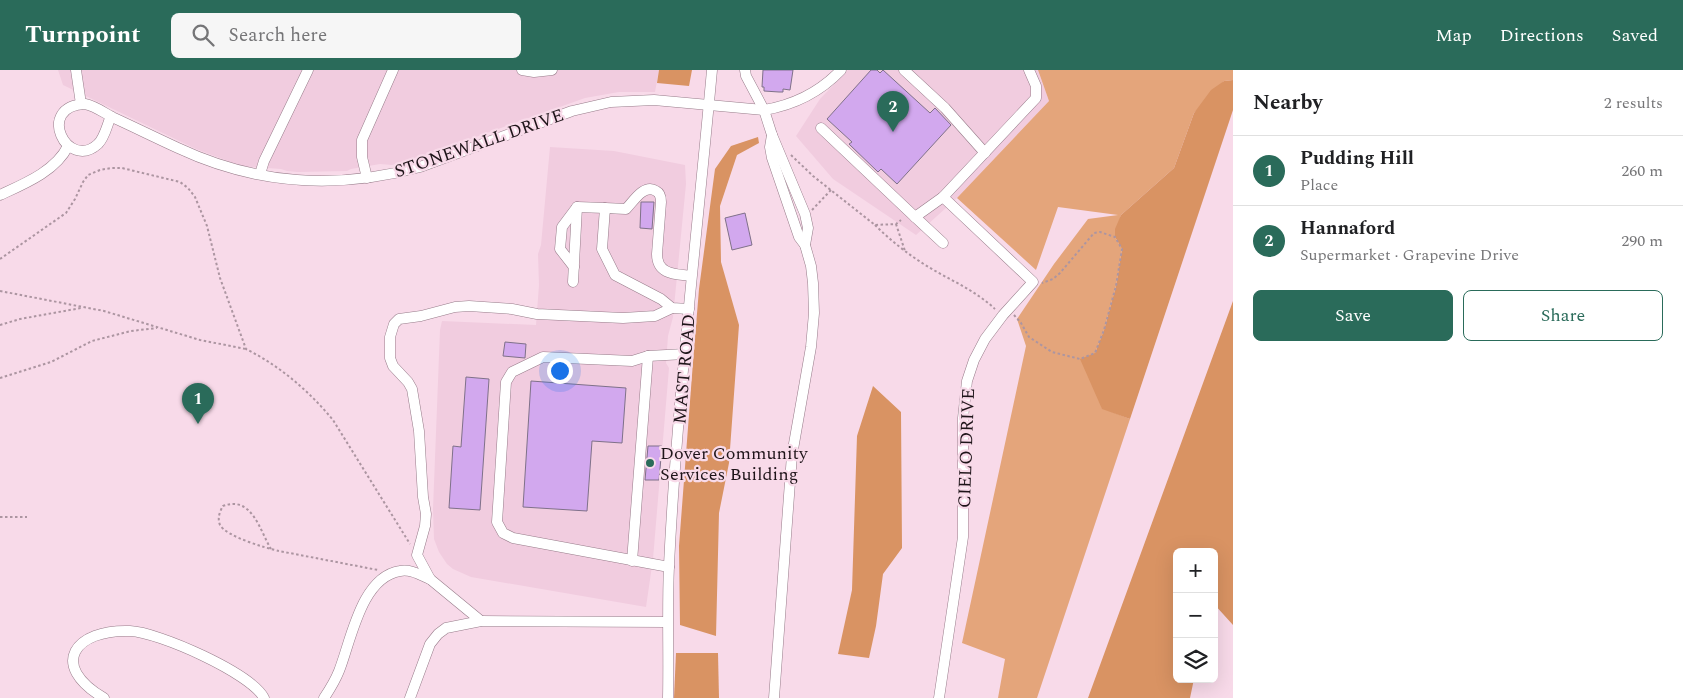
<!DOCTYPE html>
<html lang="en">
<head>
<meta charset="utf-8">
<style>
  :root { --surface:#fff; --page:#f6f6f6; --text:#202124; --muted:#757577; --line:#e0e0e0; --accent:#2a6b5a }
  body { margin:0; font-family:Spectral,serif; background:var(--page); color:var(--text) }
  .controls { position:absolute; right:15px; bottom:15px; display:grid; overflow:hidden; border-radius:8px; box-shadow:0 5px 20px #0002 }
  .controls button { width:45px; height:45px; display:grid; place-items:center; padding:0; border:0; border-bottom:1px solid var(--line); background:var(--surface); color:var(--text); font:25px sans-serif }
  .you { position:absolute; left:559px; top:300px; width:18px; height:18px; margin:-12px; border:4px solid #fff; border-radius:50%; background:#1a73e8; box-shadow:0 0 0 8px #1a73e833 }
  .badge { display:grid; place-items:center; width:32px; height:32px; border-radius:50%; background:var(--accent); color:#fff; font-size:16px; font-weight:700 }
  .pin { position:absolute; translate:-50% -41px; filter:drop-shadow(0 1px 2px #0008) }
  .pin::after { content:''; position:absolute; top:26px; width:18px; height:15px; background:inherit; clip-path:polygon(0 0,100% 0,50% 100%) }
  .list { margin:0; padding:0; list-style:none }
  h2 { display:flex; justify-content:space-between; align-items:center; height:65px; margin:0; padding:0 20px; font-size:21px }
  h2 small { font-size:16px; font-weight:400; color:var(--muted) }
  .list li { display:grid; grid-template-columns:32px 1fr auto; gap:15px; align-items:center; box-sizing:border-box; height:70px; padding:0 20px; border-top:1px solid var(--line) }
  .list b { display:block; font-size:19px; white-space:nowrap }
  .list p { margin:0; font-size:16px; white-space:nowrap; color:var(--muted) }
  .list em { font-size:16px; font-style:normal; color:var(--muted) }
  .actions { display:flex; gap:10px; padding:15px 20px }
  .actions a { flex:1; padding:11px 0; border:1px solid var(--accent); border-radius:8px; text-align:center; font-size:18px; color:var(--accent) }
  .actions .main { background:var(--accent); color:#fff }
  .icon { flex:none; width:28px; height:28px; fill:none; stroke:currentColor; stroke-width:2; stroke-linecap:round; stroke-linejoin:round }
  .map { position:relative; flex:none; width:1233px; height:628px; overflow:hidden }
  header { display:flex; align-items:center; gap:30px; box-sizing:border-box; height:70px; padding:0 25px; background:var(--accent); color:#fff }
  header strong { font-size:24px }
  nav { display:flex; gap:28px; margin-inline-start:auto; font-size:18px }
  .search { width:350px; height:45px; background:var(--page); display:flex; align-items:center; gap:12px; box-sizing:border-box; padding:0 18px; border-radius:8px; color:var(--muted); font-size:19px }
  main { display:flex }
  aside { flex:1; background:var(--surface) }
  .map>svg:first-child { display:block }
</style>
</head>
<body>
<header>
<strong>Turnpoint</strong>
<div class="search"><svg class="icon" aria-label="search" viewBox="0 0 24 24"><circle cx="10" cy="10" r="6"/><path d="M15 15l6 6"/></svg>Search here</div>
<nav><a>Map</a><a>Directions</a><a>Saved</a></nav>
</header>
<main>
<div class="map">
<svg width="1233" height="628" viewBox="0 0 1233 628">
  <rect width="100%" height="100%" fill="#f8dae9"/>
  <g fill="#f1ccdf">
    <polygon points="58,0 659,0 655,22 619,22 585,28 434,82 392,95 380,94 351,99 347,101 298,102 287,101 281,99 241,96 196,79 63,15"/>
    <polygon points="848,0 1038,0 1049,31 957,128 916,165 833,109 796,66 820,29"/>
    <polygon points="550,77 614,81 685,95 686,114 673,247 668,266 666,293 669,298 653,489 646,537 471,507 453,499 447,494 439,482 434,469 433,439 440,260 442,251 536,255 539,215 538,184 541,175"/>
  </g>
  <polygon fill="#e4a57b" points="1038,0 1233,0 1233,10 1224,11 1194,43 1174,98 1121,145 1115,167 1122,179 1116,216 1104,260 1095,283 1102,338 1130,349 1037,628 998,628 1005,589 962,573 1026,276 1017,249 1054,194 1088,149 1118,145 1058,137 1036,200 957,128 1049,31"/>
  <g fill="#d99363">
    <polygon points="659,0 692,0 689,16 657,13"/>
    <polygon points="1233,10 1233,40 1130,349 1102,339 1080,289 1095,283 1104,260 1116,216 1122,179 1115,167 1115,159 1121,145 1174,98 1194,43 1211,20 1224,11"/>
    <polygon points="758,67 759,73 737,85 720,136 721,192 739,255 729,393 719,443 716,566 680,555 679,476 692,305 699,219 715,99 731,76"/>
    <polygon points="1233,231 1233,555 1214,534 1214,482 1177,482 1177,609 1194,609 1190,628 1088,628"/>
    <polygon points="873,316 901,342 902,478 883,504 876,556 869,588 838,584 852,520 857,366"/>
    <polygon points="676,583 718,583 719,628 674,628"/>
  </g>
  <g fill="#d2a8ee" stroke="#7f7189">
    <polygon points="763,0 793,0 790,20 783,19 783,22 779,22 764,21 764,17 762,17"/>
    <polygon points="871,0 877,0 880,3 883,0 930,43 935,38 951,55 897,114 881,99 878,102 849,74 852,72 827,49"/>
    <polygon points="641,132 654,132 652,159 640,158"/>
    <polygon points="745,143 752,175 732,180 725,148"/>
    <polygon points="505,272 526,274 525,288 503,286"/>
    <polygon points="466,307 489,309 480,440 449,438 453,376 461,377"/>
    <polygon points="531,311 626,318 622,373 592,371 587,441 523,437"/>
    <polygon points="648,376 662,376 659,410 645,410"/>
  </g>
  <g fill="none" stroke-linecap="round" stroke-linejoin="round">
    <g stroke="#977c8a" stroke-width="11">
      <g id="minor">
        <polyline points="76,0 81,34"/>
        <polyline points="522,0 534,2 552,0"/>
        <polyline points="745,0 746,6 764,40 772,65 805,144 808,158 805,175"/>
        <polyline points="904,0 945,38 985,83"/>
        <path d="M 111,46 C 107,55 105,67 98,74 C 67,102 35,36 85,34 C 95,36 103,42 112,47 C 134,57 156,68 178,78 C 257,115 336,120 420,97 L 572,41 L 611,32 L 654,30 L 764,40 C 794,35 820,22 841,0"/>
        <polyline points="821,58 915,147 943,127 1036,28 1036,16 1029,0"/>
        <polyline points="772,65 770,77 772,88 799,167 805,175 811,196 813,213 814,243 811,277 792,385 774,628"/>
        <polyline points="260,104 264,91 308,0"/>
        <polyline points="367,108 362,87 362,70 393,0"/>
        <path d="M 0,125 C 24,114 56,101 68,76"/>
        <polyline points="915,147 943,173"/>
        <polyline points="574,197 560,179 562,157 577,137"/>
        <polyline points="573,212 577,137 605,138"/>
        <path d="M 689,239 L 672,238 L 661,229 L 615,205 L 602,179 L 605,138 L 626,139 C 633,132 644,113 656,121 C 660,123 661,127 661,132 L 657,184 C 657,205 676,204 691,206"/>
        <polyline points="632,491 648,286"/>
        <polyline points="669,497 513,468 503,463 497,452 506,312 512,302 543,287 632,291 648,286 685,284"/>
        <polyline points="481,551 430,509 417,485 425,456 426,444 423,427 419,361 412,319 408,312 393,296 390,288 390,267 394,254 399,249 421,246 455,237 469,236 512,239 537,244 623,248 655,246 672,238"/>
        <path d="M 104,628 C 48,595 75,559 130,561 C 158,562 251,603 264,628"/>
        <path d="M 324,628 C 330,619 335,611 339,601 C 351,571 361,507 400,501 C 411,499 420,505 430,509"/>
        <polyline points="410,628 430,574 438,564 446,558 481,551 667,552"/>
        <path d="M 668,628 C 669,584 667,540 669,495 C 677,330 697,165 712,0"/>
        <polyline points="939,628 963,467 963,348 967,311 974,290 985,269 1003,245 1033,212 943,127"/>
      </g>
    </g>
    <g stroke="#ac95a1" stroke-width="2" stroke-dasharray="2.5 2.5" stroke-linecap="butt">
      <polyline points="791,85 813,106 875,155 896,154 901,150"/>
      <polyline points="812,140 831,120"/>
      <polyline points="896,154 905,181"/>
      <path d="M 875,155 C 893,173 914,189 937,202 C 957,213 978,223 995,239"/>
      <path d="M 0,189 L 66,143 L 75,129 L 83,112 L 88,105 L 100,100 L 111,98 L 122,98 L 180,112 L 188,118 L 195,127 L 207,156 L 220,208 L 246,279 C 280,296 309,321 333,350 L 410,474"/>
      <polyline points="0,221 104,241 200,270 246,279"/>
      <polyline points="1014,245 1021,253 1029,267 1052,282 1080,289 1095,283 1104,260 1116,216 1122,179 1115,167 1100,162 1094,163 1060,203 1053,209 1042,213"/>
      <polyline points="0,255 20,249 81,238"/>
      <polyline points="0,308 51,292 92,271 131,261 157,258"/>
      <polyline points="0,447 27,447"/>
      <path d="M 271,479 C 260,461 252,425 223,436 C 220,441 217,448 220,455 C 227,467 266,478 279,481 L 378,500"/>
    </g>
    <use href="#minor" stroke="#fff" stroke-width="10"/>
  </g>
  <circle fill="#2a6b5a" stroke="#f8dae9" stroke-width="2" cx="650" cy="393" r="5"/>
  <g text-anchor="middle" stroke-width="4.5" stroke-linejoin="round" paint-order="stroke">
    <g font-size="18" fill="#1e1419" stroke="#f8dae9">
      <text transform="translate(479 73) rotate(-19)" y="6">STONEWALL DRIVE</text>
      <text transform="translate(684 299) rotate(-85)" y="6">MAST ROAD</text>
      <text transform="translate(966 378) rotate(-88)" y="6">CIELO DRIVE</text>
    </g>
    <g font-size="18" fill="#1e1419" stroke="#f8dae9" text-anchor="start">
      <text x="660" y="389">Dover Community<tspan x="660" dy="21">Services Building</tspan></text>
    </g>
  </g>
</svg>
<div class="controls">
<button>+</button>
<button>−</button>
<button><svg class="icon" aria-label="layers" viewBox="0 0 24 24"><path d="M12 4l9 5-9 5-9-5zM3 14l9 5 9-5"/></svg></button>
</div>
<div class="you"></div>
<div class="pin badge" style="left:198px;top:354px">1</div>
<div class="pin badge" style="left:893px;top:62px">2</div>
</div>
<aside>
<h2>Nearby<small>2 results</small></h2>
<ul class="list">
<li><span class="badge">1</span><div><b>Pudding Hill</b><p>Place</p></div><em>260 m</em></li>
<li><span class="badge">2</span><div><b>Hannaford</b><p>Supermarket · Grapevine Drive</p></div><em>290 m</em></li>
</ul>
<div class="actions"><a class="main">Save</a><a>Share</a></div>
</aside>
</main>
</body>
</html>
